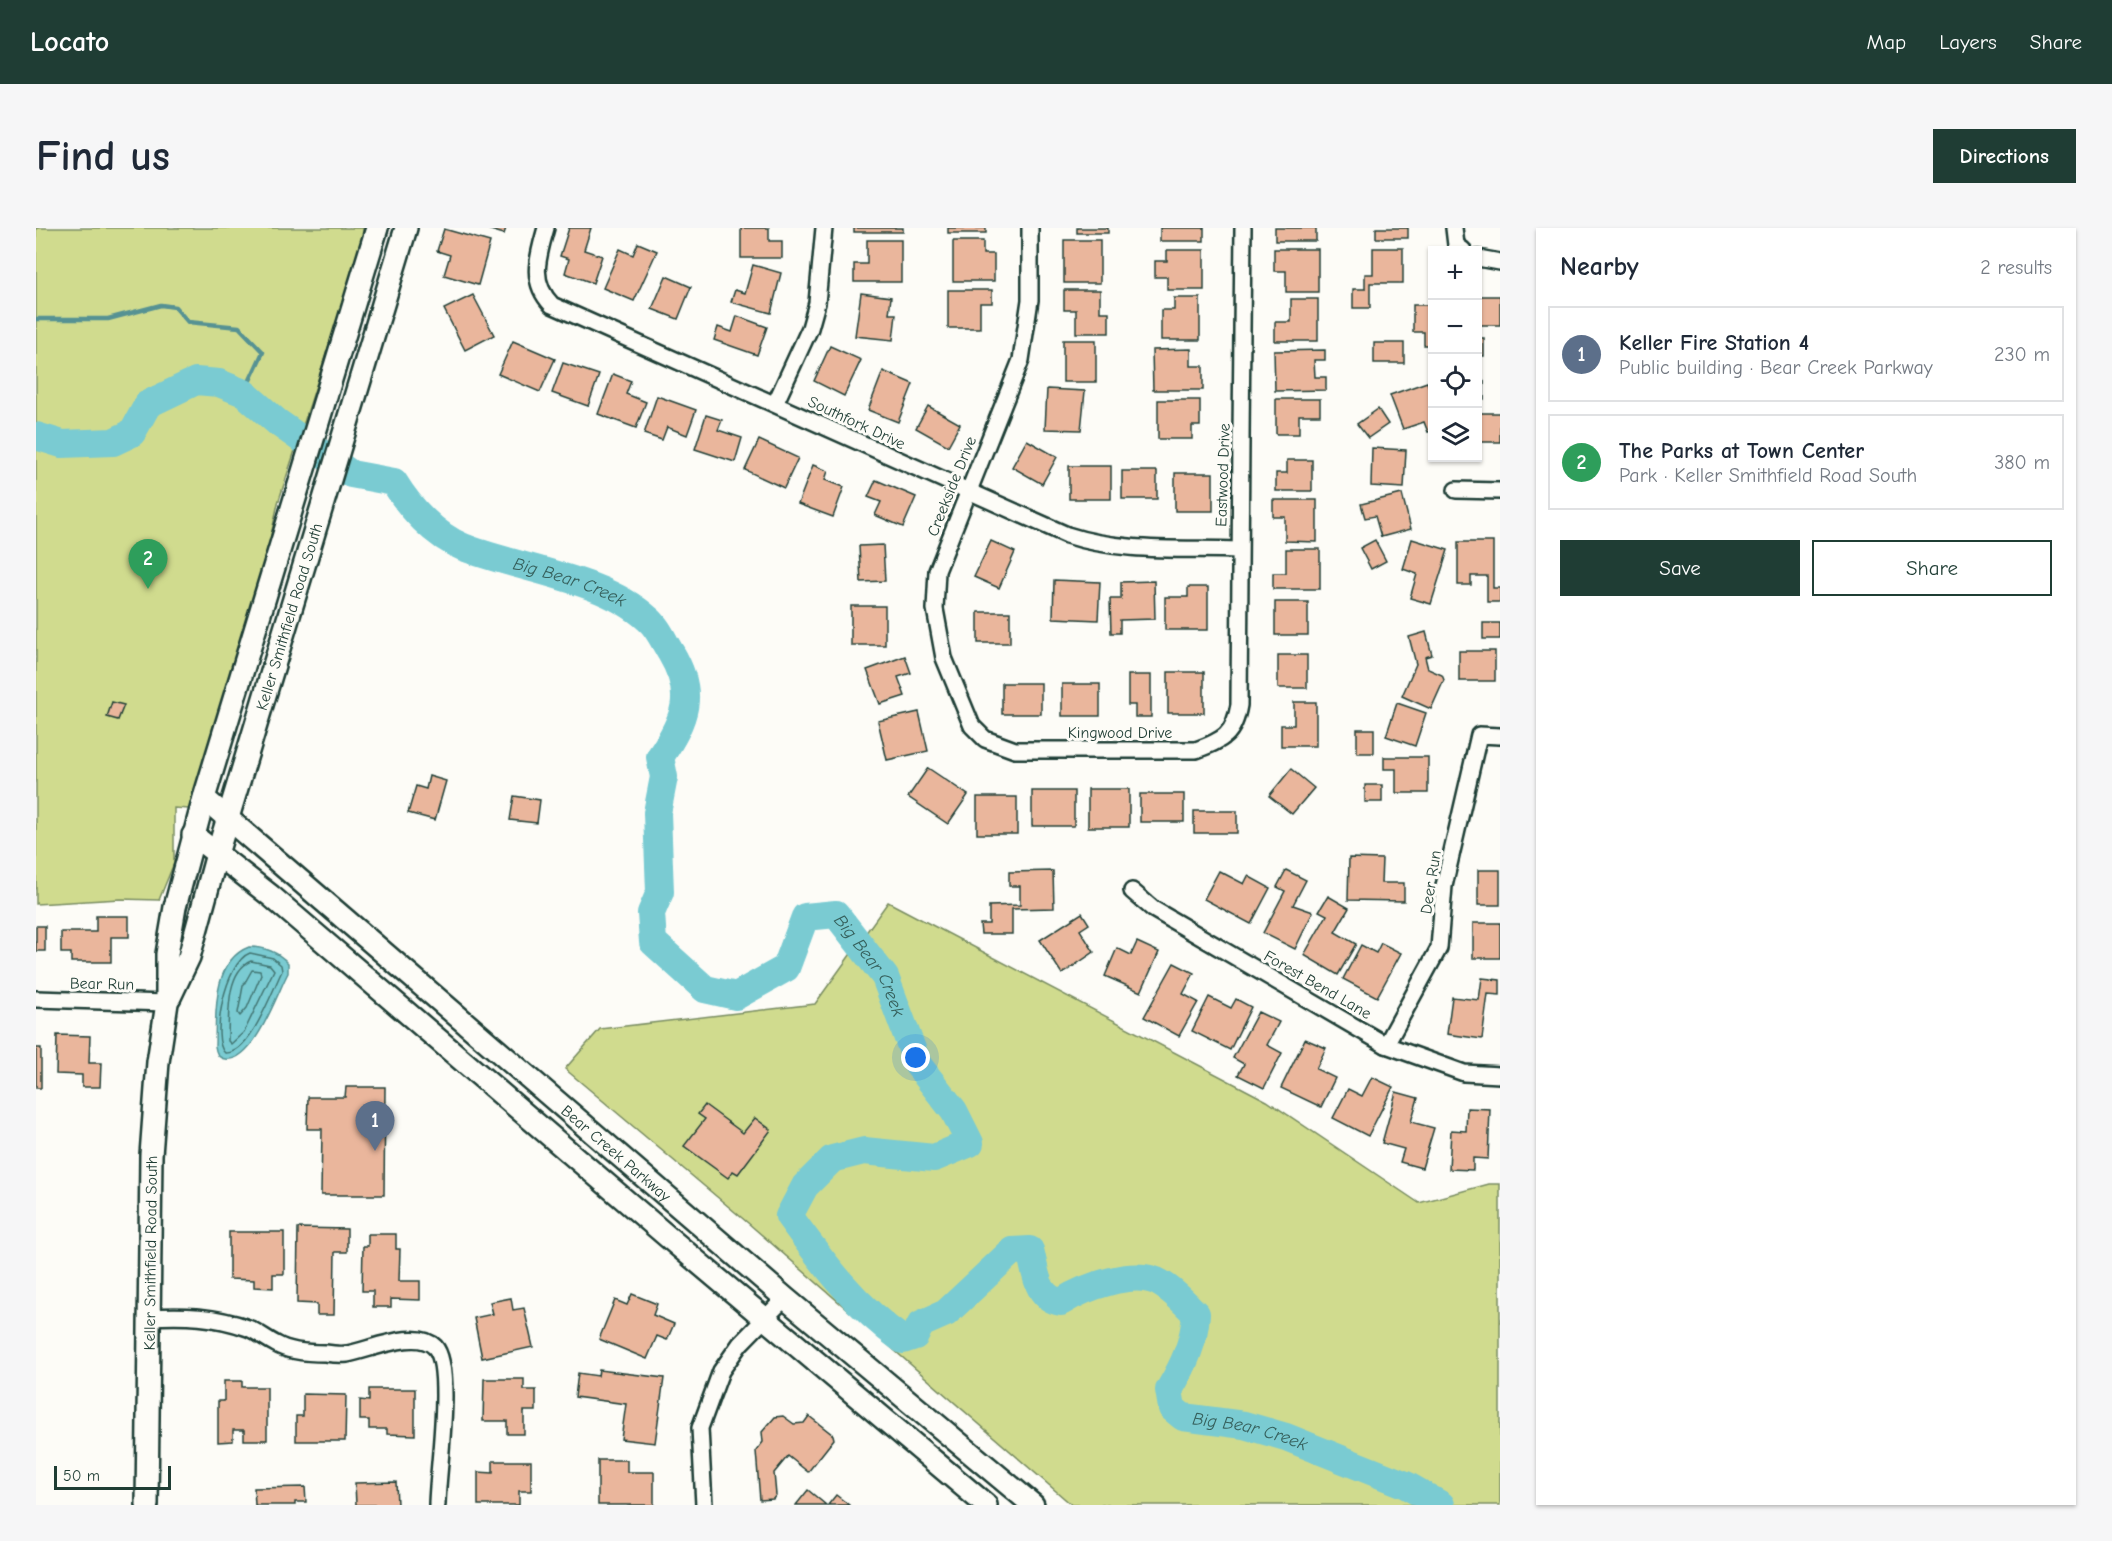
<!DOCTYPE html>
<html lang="en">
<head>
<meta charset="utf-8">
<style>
  :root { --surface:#fff; --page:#f6f6f7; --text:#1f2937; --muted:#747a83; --line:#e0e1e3; --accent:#1f3d34 }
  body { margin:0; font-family:"Comic Neue",sans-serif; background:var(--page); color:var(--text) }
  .controls { position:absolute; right:18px; top:18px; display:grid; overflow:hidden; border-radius:0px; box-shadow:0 2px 4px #0004 }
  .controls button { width:54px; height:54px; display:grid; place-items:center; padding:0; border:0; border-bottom:2px solid var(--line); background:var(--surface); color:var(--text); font:30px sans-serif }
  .scale { position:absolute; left:18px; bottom:15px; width:117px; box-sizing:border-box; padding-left:6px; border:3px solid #1f3d34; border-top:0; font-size:16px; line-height:21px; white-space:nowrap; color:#1f3d34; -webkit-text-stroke:4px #fdfcf7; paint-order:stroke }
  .you { position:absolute; left:880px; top:830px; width:21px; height:21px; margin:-15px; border:4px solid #fff; border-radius:50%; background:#1a73e8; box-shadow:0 0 0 9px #1a73e833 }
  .badge { display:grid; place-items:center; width:39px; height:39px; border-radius:50%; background:var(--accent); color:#fff; font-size:20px; font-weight:700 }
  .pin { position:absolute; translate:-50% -50px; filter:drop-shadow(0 2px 3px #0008) }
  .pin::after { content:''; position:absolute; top:32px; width:21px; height:18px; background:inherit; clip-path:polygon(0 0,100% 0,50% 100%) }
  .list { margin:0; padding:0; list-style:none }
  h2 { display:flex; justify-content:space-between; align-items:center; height:78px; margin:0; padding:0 24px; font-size:26px }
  h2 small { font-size:20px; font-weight:400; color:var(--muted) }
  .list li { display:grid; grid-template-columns:39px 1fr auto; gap:18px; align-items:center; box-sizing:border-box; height:96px; margin:0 12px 12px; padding:0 12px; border:2px solid var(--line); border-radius:0px }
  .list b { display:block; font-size:22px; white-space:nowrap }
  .list p { margin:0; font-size:20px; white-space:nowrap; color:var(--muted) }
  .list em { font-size:20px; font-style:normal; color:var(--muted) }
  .actions { display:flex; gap:12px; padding:18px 24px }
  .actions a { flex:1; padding:14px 0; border:2px solid var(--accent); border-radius:0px; text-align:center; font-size:21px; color:var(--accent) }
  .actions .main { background:var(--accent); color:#fff }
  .icon { flex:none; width:33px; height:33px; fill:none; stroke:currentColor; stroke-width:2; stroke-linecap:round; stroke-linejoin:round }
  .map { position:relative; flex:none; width:1464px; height:1277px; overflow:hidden; border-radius:0px }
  header { display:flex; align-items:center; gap:36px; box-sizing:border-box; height:84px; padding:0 30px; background:var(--accent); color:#fff }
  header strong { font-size:28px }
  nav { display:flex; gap:33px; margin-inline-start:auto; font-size:21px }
  .intro { display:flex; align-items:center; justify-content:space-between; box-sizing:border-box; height:144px; padding:0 36px }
  h1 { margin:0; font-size:42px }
  .button { padding:15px 27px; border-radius:0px; background:var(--accent); color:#fff; font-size:21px; font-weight:700 }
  main { display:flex; gap:36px; padding:0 36px }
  aside { flex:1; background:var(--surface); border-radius:0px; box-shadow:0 2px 4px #0004 }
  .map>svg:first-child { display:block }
</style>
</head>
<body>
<header>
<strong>Locato</strong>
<nav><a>Map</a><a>Layers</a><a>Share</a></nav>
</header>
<div class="intro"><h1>Find us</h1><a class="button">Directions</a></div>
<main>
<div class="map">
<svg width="1464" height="1277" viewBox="0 0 1464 1277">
  <rect width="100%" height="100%" fill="#fdfcf7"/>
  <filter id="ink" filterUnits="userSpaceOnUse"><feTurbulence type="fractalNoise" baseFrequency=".0167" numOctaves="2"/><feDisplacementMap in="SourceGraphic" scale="12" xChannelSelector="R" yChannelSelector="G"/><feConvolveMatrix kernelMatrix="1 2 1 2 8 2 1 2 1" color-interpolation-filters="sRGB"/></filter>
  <g filter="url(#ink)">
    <g fill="#d0db8e" stroke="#788c61" stroke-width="1.5">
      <polygon points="0,0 327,0 326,15 242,275 205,446 169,582 138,580 138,635 123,672 84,671 0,676"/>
      <polygon points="852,674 1231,873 1383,975 1453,956 1464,956 1464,1277 1036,1277 712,995 529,841 564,801 779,776"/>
    </g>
    <path fill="#7acbd2" stroke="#569293" stroke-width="1.5" d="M 213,719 C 228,719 241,723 252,735 L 252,745 C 241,765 218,836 189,831 C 182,830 180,825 179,818 C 180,786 176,733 213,719 Z"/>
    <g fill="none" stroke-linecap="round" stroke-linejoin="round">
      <g stroke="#437673" stroke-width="1.5">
        <path d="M 214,725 L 237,730 L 245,737 L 246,743 C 236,763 214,827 189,825 C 174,812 189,734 214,725 Z"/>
        <path d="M 215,733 L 234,737 L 238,742 L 208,804 L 195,816 L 192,813 C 193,790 189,744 215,733 Z"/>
        <polygon points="216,742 224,743 225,747 211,780 204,788 202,785 207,758"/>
      </g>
      <polyline stroke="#569293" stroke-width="4.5" points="0,91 72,91 125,77 139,79 152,94 203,99 227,124 208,165"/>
      <path stroke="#7acbd2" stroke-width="28" id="s1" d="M 0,208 L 26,216 L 77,214 L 96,205 L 112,176 L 160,153 L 183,155 L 208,165 L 241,194 L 315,246 L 358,254 C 374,280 398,307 427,319 C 483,341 568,350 612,391 C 622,399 628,414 635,425 C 660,467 649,491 624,529 L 628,549 L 621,585 L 624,664 L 615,685 L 617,714 L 669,761 L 700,768 L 750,740 L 769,689 L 800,686 L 849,749 L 882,837 L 918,883 L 934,915 L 898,930 L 828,923 L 796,931 L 769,958 L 753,988 C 787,1035 820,1079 867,1112 L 879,1108 L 885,1096 L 910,1085 L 976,1023 L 994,1022 C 1000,1044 1000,1070 1025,1074 C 1047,1060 1098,1040 1124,1055 C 1138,1063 1149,1075 1160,1086 C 1158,1115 1148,1137 1133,1162 L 1136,1180 L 1147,1189 L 1208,1197 L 1250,1209 L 1370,1257 L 1405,1277"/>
    </g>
    <g fill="#eab69c" stroke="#1f3d34" stroke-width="1.5">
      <polygon points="448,0 470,0 468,6"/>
      <polygon points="533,0 555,0 548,22 566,28 557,55 529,45 533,31 524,28"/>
      <polygon points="705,0 733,0 733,13 746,13 746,30 705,30"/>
      <rect x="818" y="0" width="49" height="4"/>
      <rect x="912" y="0" width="38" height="5"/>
      <rect x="1041" y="0" width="31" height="5"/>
      <rect x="1124" y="0" width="44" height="13"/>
      <rect x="1239" y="0" width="41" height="13"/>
      <rect x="1340" y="0" width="32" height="10"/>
      <polygon points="408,1 454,14 442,57 408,47 414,27 401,23"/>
      <polygon points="831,12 865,12 865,54 818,54 818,36 831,36"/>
      <rect x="1028" y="12" width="36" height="43"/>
      <polygon points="917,13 947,13 947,26 958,26 958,53 917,53"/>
      <polygon points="602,15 621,23 598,73 567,60 584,21 597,27"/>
      <polygon points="1337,20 1367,20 1367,55 1334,55 1334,80 1317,80 1317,61 1329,61 1329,46 1337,46"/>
      <polygon points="1238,21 1282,21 1282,64 1250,64 1250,43 1238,43"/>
      <polygon points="1131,22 1168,22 1168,62 1131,62 1131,49 1119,49 1119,33 1131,33"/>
      <polygon points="717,37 745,45 735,85 695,74 699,62 709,65"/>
      <polygon points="630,48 655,59 642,91 616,81"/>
      <polygon points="912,62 956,62 956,75 944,75 944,100 912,100"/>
      <polygon points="1028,62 1064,62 1064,84 1073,84 1073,105 1040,105 1040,82 1028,82"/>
      <polygon points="825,65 855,69 853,86 860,86 857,112 819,108"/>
      <polygon points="437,67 458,107 429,122 408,81"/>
      <rect x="1442" y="68" width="22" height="29"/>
      <polygon points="1138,70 1164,70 1164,112 1125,112 1125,82 1138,82"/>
      <polygon points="1255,71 1282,71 1282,113 1239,113 1239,94 1255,94"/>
      <polygon points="1377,77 1396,77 1396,117 1388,117 1388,104 1377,104"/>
      <polygon points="701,88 731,99 721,127 678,112 682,99 696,104"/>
      <rect x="1442" y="110" width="6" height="18"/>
      <rect x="1027" y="112" width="33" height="42"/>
      <polygon points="477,113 519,131 504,164 462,146"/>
      <rect x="1338" y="115" width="30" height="20"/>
      <polygon points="794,118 825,132 808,168 778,153"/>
      <polygon points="1155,121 1155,138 1167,138 1167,162 1117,162 1116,122"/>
      <polygon points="1289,122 1289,132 1278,132 1279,149 1290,149 1290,162 1239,163 1238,123"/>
      <polygon points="527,135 563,147 552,178 516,165"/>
      <polygon points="847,143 877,156 862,194 832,182"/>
      <polygon points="577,146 595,153 590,166 610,174 600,200 562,186"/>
      <rect x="1442" y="153" width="6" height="18"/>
      <polygon points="1391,154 1396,168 1396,203 1392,204 1388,194 1367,201 1354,167"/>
      <polygon points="1011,161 1049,163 1045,202 1009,201"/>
      <polygon points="621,168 660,182 651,207 631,199 626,212 608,206"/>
      <polygon points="1240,171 1284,171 1284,187 1263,187 1263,206 1240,206"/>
      <polygon points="1122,172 1164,172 1164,198 1156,198 1156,211 1122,211"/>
      <polygon points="892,178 924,196 912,218 880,200"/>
      <polygon points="1342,181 1352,196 1332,210 1321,196"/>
      <rect x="1442" y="185" width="22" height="29"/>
      <polygon points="670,187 686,192 682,202 706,210 699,234 659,221"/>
      <polygon points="723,212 762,230 748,260 709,242"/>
      <polygon points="991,212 1021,229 1006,256 976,239"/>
      <polygon points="1336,220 1370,222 1368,260 1335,258"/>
      <polygon points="1251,232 1276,232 1276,263 1240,263 1240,245 1251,245"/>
      <polygon points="777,237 792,243 789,252 808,259 797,289 762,276"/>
      <rect x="1033" y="238" width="42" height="33"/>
      <rect x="1086" y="243" width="35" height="28"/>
      <rect x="1139" y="245" width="38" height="38"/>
      <polygon points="840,252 880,269 867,299 839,287 845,274 832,269"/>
      <polygon points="1366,266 1375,301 1345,309 1339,288 1329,290 1325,276"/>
      <polygon points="1237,272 1281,272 1281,314 1249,313 1249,289 1237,289"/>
      <polygon points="1376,311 1412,322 1395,376 1374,370 1381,346 1367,341"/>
      <polygon points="1339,312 1350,333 1335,341 1324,320"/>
      <polygon points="955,313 979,324 963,360 938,349"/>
      <polygon points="1422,314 1457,314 1457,360 1464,360 1464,374 1451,374 1451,348 1435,348 1435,357 1422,357"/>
      <polygon points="847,317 849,353 825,354 823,318"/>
      <polygon points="1250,321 1284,321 1284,361 1237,361 1237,345 1250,345"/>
      <polygon points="1018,352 1064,354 1062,392 1017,390"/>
      <polygon points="1118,353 1119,391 1084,392 1084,405 1075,405 1074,371 1085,371 1085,354"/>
      <polygon points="1152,359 1172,359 1172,402 1129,402 1129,369 1152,369"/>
      <rect x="1239" y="374" width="33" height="33"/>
      <rect x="815" y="378" width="34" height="39"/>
      <rect x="942" y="384" width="32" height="31"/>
      <rect x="1447" y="395" width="17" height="16"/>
      <polygon points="1390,404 1396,427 1389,429 1392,441 1406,447 1408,452 1395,481 1366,468 1380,436 1373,409"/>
      <rect x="1423" y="423" width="36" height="30"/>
      <rect x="1242" y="427" width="29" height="33"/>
      <polygon points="869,428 875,445 862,449 869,468 844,476 831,442"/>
      <rect x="1132" y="444" width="36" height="41"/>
      <polygon points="1092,447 1115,447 1115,489 1099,489 1099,477 1092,477"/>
      <rect x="966" y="455" width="39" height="31"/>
      <rect x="1026" y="456" width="38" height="32"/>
      <polygon points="76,474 88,477 82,492 71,489"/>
      <polygon points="1258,474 1280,474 1280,518 1245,518 1245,497 1258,497"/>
      <polygon points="1361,475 1390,485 1379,518 1350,508"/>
      <polygon points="883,484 892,523 851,532 842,493"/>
      <rect x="1321" y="501" width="17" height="24"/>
      <polygon points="1348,529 1392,529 1392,565 1360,565 1360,541 1348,541"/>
      <polygon points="892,540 932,567 912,596 872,569"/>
      <polygon points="1255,541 1278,560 1256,586 1233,568"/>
      <polygon points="393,548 410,553 399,592 372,585 380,558 390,561"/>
      <rect x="1329" y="557" width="17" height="17"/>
      <rect x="1052" y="561" width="41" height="38"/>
      <rect x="996" y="563" width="42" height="35"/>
      <rect x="1104" y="566" width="44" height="28"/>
      <polygon points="478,568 504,572 501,595 474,592"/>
      <rect x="941" y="569" width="40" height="37"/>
      <rect x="1158" y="583" width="43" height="22"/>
      <polygon points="1313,630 1346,631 1345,655 1368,655 1368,673 1312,672"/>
      <polygon points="1250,642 1270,652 1257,677 1277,684 1259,721 1227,705 1249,663 1241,659"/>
      <rect x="1442" y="642" width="22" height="35"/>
      <polygon points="1017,643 1018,680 976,681 976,706 945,706 944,696 953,696 953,678 984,677 984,658 973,658 973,644"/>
      <polygon points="1183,643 1208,656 1212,648 1234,660 1215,696 1168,671"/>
      <polygon points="1292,668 1313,680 1299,704 1320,716 1302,747 1268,727 1291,687 1283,683"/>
      <polygon points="1046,685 1053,696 1044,702 1058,724 1026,746 1004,712"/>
      <polygon points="60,688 93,688 93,709 75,709 75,734 35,734 35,725 25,725 25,704 60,704"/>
      <rect x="1437" y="695" width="27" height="35"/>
      <rect x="0" y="698" width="9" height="25"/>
      <polygon points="1101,714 1123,724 1105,764 1069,748 1081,720 1095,727"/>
      <polygon points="1345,715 1365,725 1341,769 1307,751 1325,717 1340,725"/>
      <polygon points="1138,735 1158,745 1147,766 1162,774 1143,808 1108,789"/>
      <polygon points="1446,750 1464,752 1464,767 1452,766 1446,811 1411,806 1416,769 1443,772"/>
      <polygon points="1173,769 1195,780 1200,771 1215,779 1194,822 1156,803"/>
      <polygon points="1222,784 1243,794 1231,817 1246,825 1228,860 1202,847 1208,836 1197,830"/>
      <polygon points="21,807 54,808 53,835 65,835 64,859 46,859 46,847 20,846"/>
      <polygon points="1269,811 1290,820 1280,841 1299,850 1285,879 1245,860"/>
      <rect x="0" y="820" width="5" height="40"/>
      <polygon points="1336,849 1357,859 1332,908 1297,890 1312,861 1326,868"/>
      <polygon points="310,859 349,859 348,967 285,967 286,901 271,901 272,869 309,869"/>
      <polygon points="1360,864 1382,870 1375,894 1398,900 1386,940 1364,934 1368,921 1346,915"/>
      <polygon points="669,877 707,905 719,890 735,902 702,946 697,943 692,950 648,918 669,891 662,886"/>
      <polygon points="1431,880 1454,881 1452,931 1437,930 1437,942 1413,941 1415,902 1430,903"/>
      <polygon points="262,1000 311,1001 311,1024 299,1024 298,1087 281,1087 281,1076 261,1075"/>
      <polygon points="193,1004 248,1004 248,1046 237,1046 237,1060 218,1059 218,1052 193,1051"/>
      <polygon points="332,1006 360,1006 360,1021 364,1021 363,1053 384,1053 384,1072 355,1071 355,1079 337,1079 337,1063 326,1063 327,1018 332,1018"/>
      <polygon points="596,1066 621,1076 617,1087 638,1096 631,1112 621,1108 611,1131 563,1111 579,1072 591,1077"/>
      <polygon points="475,1070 477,1082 488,1080 497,1119 446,1130 438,1090 457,1086 454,1074"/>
      <polygon points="563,1142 628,1150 619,1215 585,1211 590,1176 539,1169 542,1145 562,1148"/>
      <polygon points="448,1151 488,1151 488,1162 500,1162 500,1183 488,1183 488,1206 471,1206 471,1193 447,1193"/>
      <polygon points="188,1153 206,1153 206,1159 231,1159 231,1212 208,1212 208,1202 197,1202 197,1213 182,1214 182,1173 188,1173"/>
      <polygon points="333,1161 379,1161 379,1207 351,1206 351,1201 333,1201 333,1192 324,1192 324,1172 333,1173"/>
      <polygon points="267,1166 310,1167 309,1213 260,1213 260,1188 267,1188"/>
      <polygon points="747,1188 758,1196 768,1195 773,1188 797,1207 798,1211 772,1244 752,1228 738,1245 740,1267 737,1271 724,1272 720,1223 727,1214 726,1204 739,1189"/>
      <polygon points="562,1232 591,1232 591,1244 618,1244 618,1277 562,1277"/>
      <polygon points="457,1233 495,1233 495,1263 483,1263 483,1277 442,1277 442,1244 457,1245"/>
      <polygon points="360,1254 361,1277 320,1277 319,1255"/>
      <polygon points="269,1259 270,1274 259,1274 259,1277 219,1277 218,1260"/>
      <polygon points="772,1262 790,1277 760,1277"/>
      <polygon points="800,1267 813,1277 792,1277"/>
    </g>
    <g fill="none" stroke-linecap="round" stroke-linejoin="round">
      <g stroke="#1f3d34" stroke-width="20">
        <g id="street">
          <path d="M 510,0 C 502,29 493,53 516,77 L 1031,307 C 1086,325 1145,320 1202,322"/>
          <path d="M 994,0 L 994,72 L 985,132 L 901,343 L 899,381 L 908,430 L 936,498 L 949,511 L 979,522 L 1160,522 C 1187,512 1198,507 1203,477 C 1203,318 1206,159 1207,0"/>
          <polyline points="1418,0 1420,17 1427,22"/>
          <polyline points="1442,30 1464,34"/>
          <polyline points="739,176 774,100 781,75 788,0"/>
          <polyline points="1420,262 1464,263"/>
          <polyline points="1096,663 1117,681 1350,817 1428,845 1464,847"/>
          <polyline points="0,771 131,775"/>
          <polyline points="1350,817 1403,720 1408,658 1443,507 1464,508"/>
          <path d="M 113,1089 C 148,1087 179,1088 212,1100 C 222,1104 230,1111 240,1116 C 253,1124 273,1125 289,1125 C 296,1126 304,1127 311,1126 C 334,1122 381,1100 399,1119 C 418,1140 401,1246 401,1277"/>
          <polyline points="668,1277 664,1200 685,1143 704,1116 749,1070"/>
        </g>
      </g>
      <g stroke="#1f3d34" stroke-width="26">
        <g id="secondary">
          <path id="s2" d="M 168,570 L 749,1070 L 997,1277"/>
          <polyline points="157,607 235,668 632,1009 950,1277"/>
          <path id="s3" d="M 134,769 L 153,729 L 181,626 L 370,0"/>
          <path id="s4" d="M 111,1277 L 115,927 L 122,834 L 131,775 L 131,726 L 139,679 L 168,570 L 341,0"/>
        </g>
      </g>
      <use href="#street" stroke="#fdfcf7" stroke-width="15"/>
      <use href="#secondary" stroke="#fdfcf7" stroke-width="21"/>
    </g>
  </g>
  <g text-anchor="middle" stroke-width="6" stroke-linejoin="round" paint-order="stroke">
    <g font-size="16" fill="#1f3d34" stroke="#fdfcf7">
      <text transform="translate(821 194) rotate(25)" y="6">Southfork Drive</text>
      <text transform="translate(1186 247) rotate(-88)" y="6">Eastwood Drive</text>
      <text transform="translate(915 258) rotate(-68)" y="6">Creekside Drive</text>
      <text dy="6" stroke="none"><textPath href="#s3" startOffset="399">Keller Smithfield Road South</textPath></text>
      <text x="1084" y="510">Kingwood Drive</text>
      <text transform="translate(1394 654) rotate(-81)" y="6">Deer Run</text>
      <text transform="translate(66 755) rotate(1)" y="6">Bear Run</text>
      <text transform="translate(1282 756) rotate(30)" y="6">Forest Bend Lane</text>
      <text dy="6" stroke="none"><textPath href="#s2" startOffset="544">Bear Creek Parkway</textPath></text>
      <text dy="6" stroke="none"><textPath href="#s4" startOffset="252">Keller Smithfield Road South</textPath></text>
    </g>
    <g font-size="18" font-style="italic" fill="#36605c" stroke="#fdfcf7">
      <text dy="6" stroke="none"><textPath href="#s1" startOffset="622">Big Bear Creek</textPath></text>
      <text dy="6" stroke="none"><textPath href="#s1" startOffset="1359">Big Bear Creek</textPath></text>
      <text dy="6" stroke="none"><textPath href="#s1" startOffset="2510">Big Bear Creek</textPath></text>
    </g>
  </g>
</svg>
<div class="controls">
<button>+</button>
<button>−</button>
<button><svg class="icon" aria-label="locate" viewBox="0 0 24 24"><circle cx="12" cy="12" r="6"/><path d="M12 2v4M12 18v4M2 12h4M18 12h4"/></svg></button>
<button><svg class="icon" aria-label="layers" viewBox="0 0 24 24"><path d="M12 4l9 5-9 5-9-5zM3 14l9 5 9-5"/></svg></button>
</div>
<div class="scale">50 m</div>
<div class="you"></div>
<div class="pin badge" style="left:339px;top:923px;background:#5c6f8a">1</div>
<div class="pin badge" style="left:112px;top:361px;background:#2e9e5b">2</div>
</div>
<aside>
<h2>Nearby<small>2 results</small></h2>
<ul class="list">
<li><span class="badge" style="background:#5c6f8a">1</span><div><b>Keller Fire Station 4</b><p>Public building · Bear Creek Parkway</p></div><em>230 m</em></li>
<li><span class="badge" style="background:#2e9e5b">2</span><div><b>The Parks at Town Center</b><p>Park · Keller Smithfield Road South</p></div><em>380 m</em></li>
</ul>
<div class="actions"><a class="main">Save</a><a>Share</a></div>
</aside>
</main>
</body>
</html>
